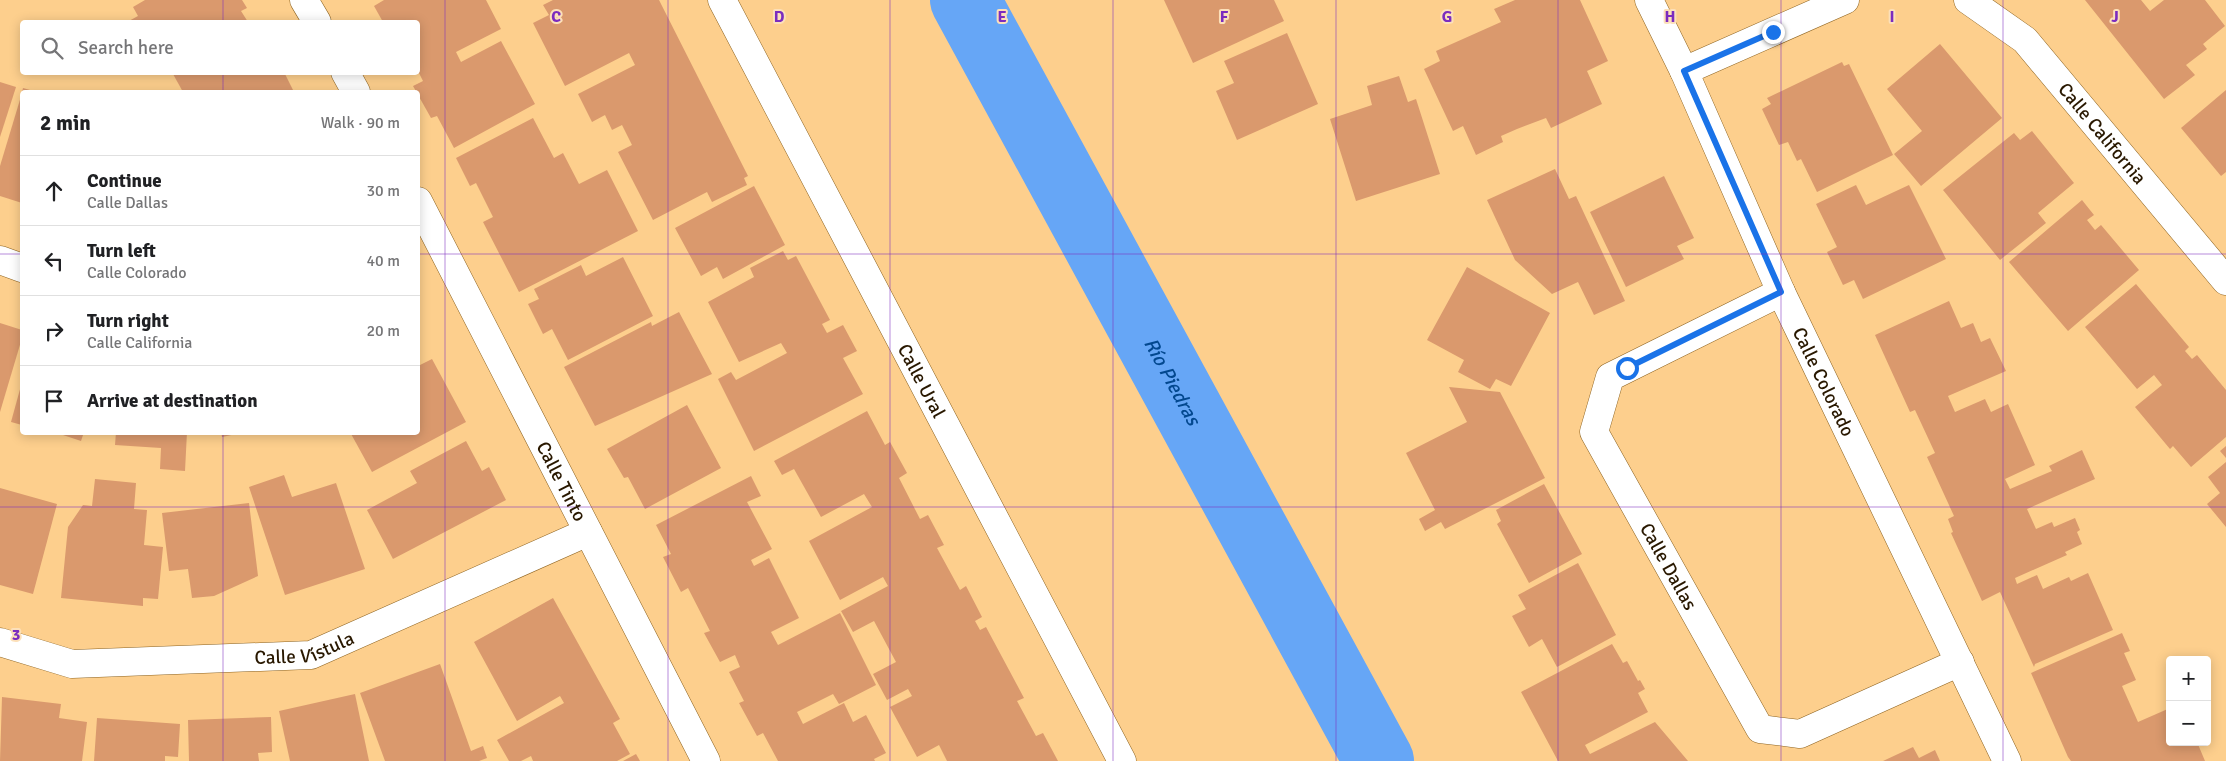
<!DOCTYPE html>
<html lang="en">
<head>
<meta charset="utf-8">
<style>
  :root { --surface:#fff; --page:#f2f2f2; --text:#202124; --muted:#757577; --line:#e0e0e0 }
  body { margin:0; font-family:Signika,sans-serif; background:var(--page); color:var(--text) }
  .controls { position:absolute; right:15px; bottom:15px; display:grid; overflow:hidden; border-radius:5px; box-shadow:0 2px 12px #0003 }
  .controls button { width:45px; height:45px; display:grid; place-items:center; padding:0; border:0; border-bottom:1px solid var(--line); background:var(--surface); color:var(--text); font:25px sans-serif }
  .stop { position:absolute; width:15px; height:15px; margin:-11px; border:4px solid #1a73e8; border-radius:50%; background:#fff }
  .stop.end { background:#1a73e8; border-color:#fff; box-shadow:0 1px 5px #0008 }
  .list { margin:0; padding:0; list-style:none }
  h2 { display:flex; justify-content:space-between; align-items:center; height:65px; margin:0; padding:0 20px; font-size:21px }
  h2 small { font-size:16px; font-weight:400; color:var(--muted) }
  .list li { display:grid; grid-template-columns:32px 1fr auto; gap:15px; align-items:center; box-sizing:border-box; height:70px; padding:0 20px; border-top:1px solid var(--line) }
  .list b { display:block; font-size:19px; white-space:nowrap }
  .list p { margin:0; font-size:16px; white-space:nowrap; color:var(--muted) }
  .list em { font-size:16px; font-style:normal; color:var(--muted) }
  .icon { flex:none; width:28px; height:28px; fill:none; stroke:currentColor; stroke-width:2; stroke-linecap:round; stroke-linejoin:round }
  .map { position:relative; flex:none; width:2226px; height:761px; overflow:hidden }
  .search { position:absolute; background:var(--surface); box-shadow:0 2px 12px #0003; left:20px; top:20px; width:400px; height:55px; display:flex; align-items:center; gap:12px; box-sizing:border-box; padding:0 18px; border-radius:5px; color:var(--muted); font-size:19px }
  .panel { position:absolute; background:var(--surface); box-shadow:0 2px 12px #0003; left:20px; top:90px; width:400px; height:345px; border-radius:5px }
  .map>svg:first-child { display:block }
</style>
</head>
<body>
<div class="map">
<svg width="2226" height="761" viewBox="0 0 2226 761">
  <rect width="100%" height="100%" fill="#fdcf8d"/>
  <g fill="none" stroke-linecap="round" stroke-linejoin="round">
    <path stroke="#66a6f6" stroke-width="70" id="s1" d="M 965,0 L 1379,761"/>
  </g>
  <g fill="#da996d">
    <polygon points="145,0 242,0 247,8 241,11 248,22 127,22 138,16 133,7"/>
    <polygon points="384,0 486,0 501,29 456,52 461,62 501,41 535,104 454,148 437,116 431,118 413,86 423,81 418,71 418,22 383,22 374,6"/>
    <polygon points="553,0 659,0 748,176 744,178 747,185 712,202 707,192 653,220 618,152 632,145 622,125 612,130 605,115 592,122 578,94 635,65 629,53 565,86 533,23 549,15 543,5"/>
    <polygon points="1164,0 1274,0 1284,21 1193,63"/>
    <polygon points="1515,0 1580,0 1608,61 1587,71 1602,104 1551,128 1546,118 1517,129 1501,136 1503,142 1476,155 1463,126 1453,131 1424,69 1440,61 1436,51 1501,22 1494,9"/>
    <polygon points="2085,0 2141,0 2150,11 2164,0 2205,0 2225,26 2203,44 2207,49 2186,65 2195,75 2164,99"/>
    <polygon points="1287,33 1318,104 1237,140 1216,91 1234,83 1224,61"/>
    <polygon points="1940,44 2002,118 1921,186 1894,154 1922,131 1887,89"/>
    <polygon points="1842,62 1844,66 1849,64 1893,155 1817,192 1801,159 1797,161 1788,142 1779,145 1762,109 1771,104 1767,98"/>
    <polygon points="177,72 284,72 294,92 183,92 173,74"/>
    <polygon points="1399,76 1408,102 1416,99 1440,174 1356,201 1330,119 1372,105 1367,86"/>
    <polygon points="0,82 16,87 0,137"/>
    <polygon points="23,88 37,92 22,92"/>
    <polygon points="2226,90 2226,172 2221,176 2181,128"/>
    <polygon points="22,93 22,203 0,196 0,166"/>
    <polygon points="533,118 554,158 563,153 579,184 607,170 638,231 519,292 483,222 493,217 476,183 470,186 456,158"/>
    <polygon points="2032,131 2074,183 2038,213 2046,223 2000,260 1943,190 2014,133 2020,140"/>
    <polygon points="1555,169 1569,199 1576,196 1625,301 1594,315 1578,282 1552,294 1515,260 1487,200"/>
    <polygon points="1664,176 1694,238 1677,246 1684,259 1626,287 1590,212"/>
    <polygon points="1856,185 1866,205 1909,185 1946,259 1863,299 1854,280 1843,285 1827,252 1837,247 1816,204"/>
    <polygon points="754,186 785,245 723,279 717,267 701,276 675,228"/>
    <polygon points="2082,200 2094,215 2087,220 2095,230 2101,225 2139,270 2068,331 2009,262"/>
    <polygon points="783,251 788,260 796,256 830,320 822,324 827,333 843,325 857,351 843,358 863,394 754,451 718,379 731,372 736,380 787,353 781,343 739,362 708,302 754,277 750,268"/>
    <polygon points="623,257 653,316 568,360 552,329 543,334 528,304 539,299 534,289 581,265 586,276"/>
    <polygon points="1467,267 1550,313 1511,386 1496,379 1490,389 1458,372 1464,360 1427,340"/>
    <polygon points="2136,284 2189,347 2185,351 2192,359 2197,355 2226,390 2226,437 2191,467 2173,446 2170,449 2135,407 2162,385 2154,375 2137,389 2085,327"/>
    <polygon points="1949,301 1961,328 1973,323 1981,342 1990,338 2006,371 1948,396 1955,412 1985,399 1991,412 2008,404 2035,465 2005,479 2010,489 2052,471 2049,466 2082,450 2095,479 2027,509 2036,529 2052,522 2054,527 2075,518 2080,530 2077,532 2082,544 2065,552 2067,555 2015,578 2017,584 2037,575 2043,589 2069,577 2071,581 2088,573 2113,630 2035,664 2034,667 2000,592 1982,601 1951,533 1953,532 1948,519 1954,516 1927,457 1935,453 1915,410 1910,412 1875,335"/>
    <polygon points="679,312 712,374 595,426 564,367 651,322 652,326"/>
    <polygon points="0,323 22,330 22,338 0,412"/>
    <polygon points="432,359 466,422 372,472 350,432 418,432 418,366"/>
    <polygon points="22,382 22,425 11,422"/>
    <polygon points="1449,387 1500,392 1545,478 1445,529 1441,522 1425,531 1419,519 1435,510 1406,453 1467,422"/>
    <polygon points="687,405 721,468 645,509 628,477 624,478 607,449"/>
    <polygon points="867,411 885,445 890,442 907,473 899,478 920,519 928,515 944,545 937,548 960,590 966,586 982,617 975,621 980,630 986,627 1024,698 1017,701 1036,736 1043,733 1058,761 947,761 939,745 917,757 890,707 912,696 908,689 887,700 873,674 896,662 874,621 853,632 841,611 888,586 883,577 840,600 809,541 872,507 864,494 821,517 794,469 782,475 774,461"/>
    <polygon points="54,432 84,432 81,441"/>
    <polygon points="116,432 187,432 185,471 160,469 161,448 115,445"/>
    <polygon points="221,432 241,432 241,433 222,437"/>
    <polygon points="466,441 482,471 489,467 506,500 393,559 367,510 417,483 410,471"/>
    <polygon points="2226,446 2226,458 2220,451"/>
    <polygon points="2226,462 2226,527 2207,504 2220,493 2208,477"/>
    <polygon points="284,475 292,497 336,483 365,569 285,595 249,487"/>
    <polygon points="751,476 761,496 747,502 772,549 751,560 754,566 769,558 799,618 771,632 778,645 840,613 876,685 839,704 833,694 797,712 803,724 844,703 853,722 866,715 886,753 874,759 875,761 778,761 763,733 757,736 739,703 744,701 729,672 740,667 735,655 720,662 704,633 710,631 688,588 681,592 663,557 671,554 656,525"/>
    <polygon points="95,479 136,483 134,509 147,510 144,545 163,547 158,599 143,598 143,606 61,598 68,527 83,505 92,506"/>
    <polygon points="1544,484 1582,554 1529,583 1497,524 1501,521 1496,510"/>
    <polygon points="0,488 57,504 33,594 0,585"/>
    <polygon points="249,503 258,576 214,596 192,598 188,569 169,571 162,513"/>
    <polygon points="1578,563 1616,635 1557,667 1542,639 1529,647 1512,616 1526,609 1518,595"/>
    <polygon points="553,598 620,719 613,723 630,754 617,761 533,761 531,756 521,761 509,761 497,740 564,703 560,696 517,721 474,642"/>
    <polygon points="2122,633 2130,651 2124,653 2136,680 2122,686 2138,722 2170,708 2170,742 2197,742 2205,761 2071,761 2068,757 2031,673"/>
    <polygon points="1612,644 1623,663 1627,661 1638,681 1640,680 1645,689 1638,693 1648,712 1585,745 1590,754 1655,722 1688,761 1558,761 1521,692"/>
    <polygon points="440,664 471,751 483,746 487,758 479,761 385,761 360,693"/>
    <polygon points="355,694 369,761 290,761 279,711"/>
    <polygon points="2,697 61,704 59,718 87,722 82,761 0,761"/>
    <polygon points="271,717 272,752 258,753 259,761 189,761 188,720"/>
    <polygon points="97,718 180,724 178,757 165,756 165,761 94,761"/>
    <polygon points="1913,747 1919,758 1935,750 1940,761 1883,761"/>
    <polygon points="636,754 640,761 623,761"/>
  </g>
  <g fill="none" stroke-linecap="round" stroke-linejoin="round">
    <g stroke="#8d6320" stroke-width="29">
      <g id="minor">
        <polyline points="304,0 317,22"/>
        <path id="s2" d="M 722,0 L 1122,761"/>
        <path id="s3" d="M 1649,0 L 1684,71 L 1781,292 L 2007,761"/>
        <path id="s4" d="M 1968,0 L 2025,40 L 2226,281"/>
        <polyline points="1684,71 1845,0"/>
        <polyline points="345,72 356,92"/>
        <path id="s5" d="M 418,201 L 706,761"/>
        <polyline points="0,260 22,268"/>
        <path id="s6" d="M 1781,292 L 1610,377 L 1594,432 L 1760,729 L 1800,734 L 1960,662"/>
        <path id="s7" d="M 0,642 L 72,664 L 311,655 L 588,532"/>
      </g>
    </g>
    <use href="#minor" stroke="#fff" stroke-width="28"/>
  </g>
  <g fill="none" stroke-linecap="round" stroke-linejoin="round">
    <polyline stroke="#1a73e8" stroke-width="6" points="1627,368 1781,292 1684,71 1773,32"/>
  </g>
  <path fill="none" stroke="#7b2cbf" stroke-width="1" stroke-opacity="0.55" d="M 223,0 L 223,22M 445,0 L 445,761M 668,0 L 668,761M 890,0 L 890,761M 1113,0 L 1113,761M 1336,0 L 1336,761M 1558,0 L 1558,761M 1781,0 L 1781,761M 2003,0 L 2003,761M 223,72 L 223,92M 0,254 L 22,254M 418,254 L 2226,254M 223,432 L 223,761M 0,507 L 2226,507"/>
  <g text-anchor="middle" stroke-width="4" stroke-linejoin="round" paint-order="stroke">
    <g font-size="19" fill="#291800" stroke="#fce0ba">
      <text dy="7" stroke="none"><textPath href="#s4" startOffset="191">Calle California</textPath></text>
      <text dy="7" stroke="none"><textPath href="#s2" startOffset="430">Calle Ural</textPath></text>
      <text dy="7" stroke="none"><textPath href="#s3" startOffset="420">Calle Colorado</textPath></text>
      <text dy="7" stroke="none"><textPath href="#s5" startOffset="315">Calle Tinto</textPath></text>
      <text dy="7" stroke="none"><textPath href="#s6" startOffset="402">Calle Dallas</textPath></text>
      <text dy="7" stroke="none"><textPath href="#s7" startOffset="309">Calle Vístula</textPath></text>
    </g>
    <g font-size="20" font-style="italic" fill="#03488f" stroke="#fce0ba">
      <text dy="7" stroke="none"><textPath href="#s1" startOffset="434">Río Piedras</textPath></text>
    </g>
  </g>
  <g font-size="16" text-anchor="middle" font-weight="bold" fill="#7b2cbf" stroke="#fce0ba" stroke-width="4" stroke-linejoin="round" paint-order="stroke">
    <text x="556" y="22">C</text>
    <text x="779" y="22">D</text>
    <text x="1002" y="22">E</text>
    <text x="1224" y="22">F</text>
    <text x="1447" y="22">G</text>
    <text x="1670" y="22">H</text>
    <text x="1892" y="22">I</text>
    <text x="2115" y="22">J</text>
    <text x="16" y="640">3</text>
  </g>
</svg>
<div class="controls">
<button>+</button>
<button>−</button>
</div>
<div class="stop" style="left:1627px;top:368px"></div>
<div class="stop end" style="left:1773px;top:32px"></div>
<div class="search"><svg class="icon" aria-label="search" viewBox="0 0 24 24"><circle cx="10" cy="10" r="6"/><path d="M15 15l6 6"/></svg>Search here</div>
<section class="panel">
<h2>2 min<small>Walk · 90 m</small></h2>
<ul class="list">
<li><svg class="icon" aria-label="ahead" viewBox="0 0 24 24"><path d="M12 20V5M6 11l6-6 6 6"/></svg><div><b>Continue</b><p>Calle Dallas</p></div><em>30 m</em></li>
<li><svg class="icon" aria-label="left" viewBox="0 0 24 24"><path d="M17 20v-9H6M10 6l-5 5 5 5"/></svg><div><b>Turn left</b><p>Calle Colorado</p></div><em>40 m</em></li>
<li><svg class="icon" aria-label="right" viewBox="0 0 24 24"><path d="M7 20v-9h11M14 6l5 5-5 5"/></svg><div><b>Turn right</b><p>Calle California</p></div><em>20 m</em></li>
<li><svg class="icon" aria-label="arrive" viewBox="0 0 24 24"><path d="M6 21V4h12l-3 4 3 4H6"/></svg><div><b>Arrive at destination</b></div></li>
</ul>
</section>
</div>
</body>
</html>
